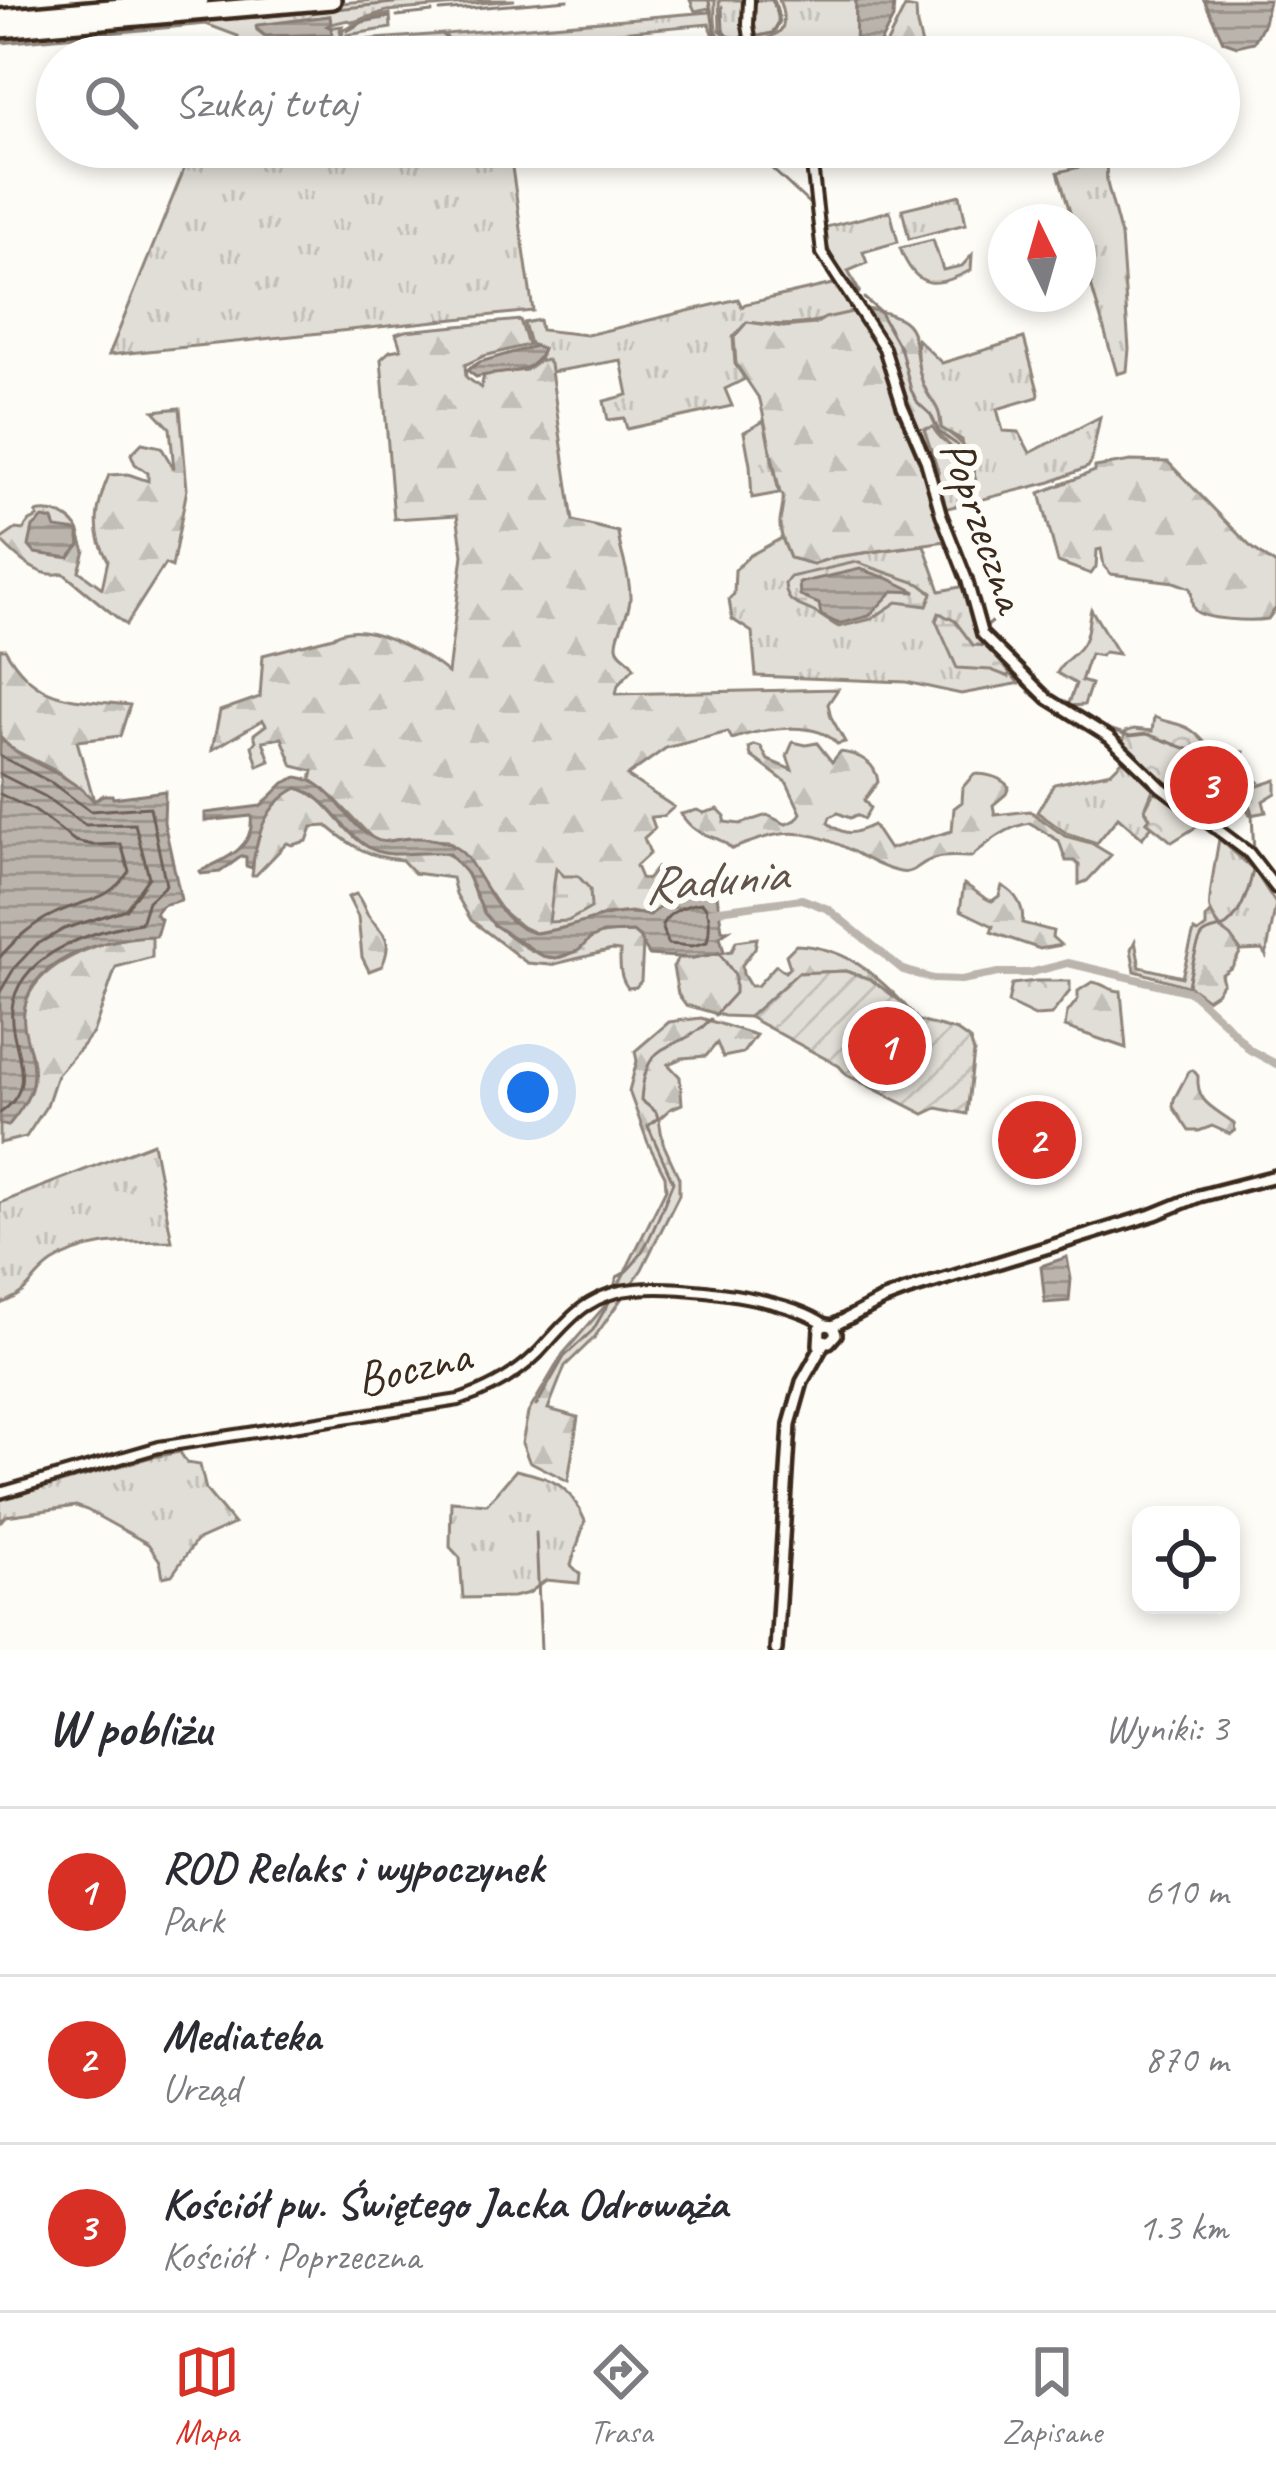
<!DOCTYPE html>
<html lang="pl">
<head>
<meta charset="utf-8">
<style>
  :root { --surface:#fff; --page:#f7f7f7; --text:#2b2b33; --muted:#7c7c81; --line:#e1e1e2; --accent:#d93025 }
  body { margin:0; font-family:Caveat,sans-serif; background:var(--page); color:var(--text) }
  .controls { position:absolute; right:36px; bottom:36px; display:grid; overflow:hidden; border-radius:24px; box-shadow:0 6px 18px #0003 }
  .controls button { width:108px; height:108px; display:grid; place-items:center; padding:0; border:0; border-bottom:3px solid var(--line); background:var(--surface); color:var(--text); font:60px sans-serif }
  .compass { position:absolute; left:988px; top:204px; width:108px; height:108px; border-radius:50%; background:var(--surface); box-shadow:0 6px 18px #0003; rotate:355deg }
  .you { position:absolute; left:528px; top:1092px; width:42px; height:42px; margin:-30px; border:9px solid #fff; border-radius:50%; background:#1a73e8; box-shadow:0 0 0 18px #1a73e833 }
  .badge { display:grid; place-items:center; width:78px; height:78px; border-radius:50%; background:var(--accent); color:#fff; font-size:39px; font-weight:700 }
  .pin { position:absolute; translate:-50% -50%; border:6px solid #fff; box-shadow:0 3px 12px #0006 }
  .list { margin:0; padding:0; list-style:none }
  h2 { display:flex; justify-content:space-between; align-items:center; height:156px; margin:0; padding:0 48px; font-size:51px }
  h2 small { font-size:39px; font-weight:400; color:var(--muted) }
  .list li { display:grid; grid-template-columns:78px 1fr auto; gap:36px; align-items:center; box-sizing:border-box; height:168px; padding:0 48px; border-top:3px solid var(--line) }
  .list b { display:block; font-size:45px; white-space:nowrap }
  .list p { margin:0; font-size:39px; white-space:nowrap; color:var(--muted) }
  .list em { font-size:39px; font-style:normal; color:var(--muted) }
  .icon { flex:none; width:66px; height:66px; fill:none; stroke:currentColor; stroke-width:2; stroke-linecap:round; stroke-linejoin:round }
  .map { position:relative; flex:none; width:1276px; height:1650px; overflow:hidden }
  .search { position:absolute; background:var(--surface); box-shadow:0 6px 18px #0003; left:36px; right:36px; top:36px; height:132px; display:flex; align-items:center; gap:30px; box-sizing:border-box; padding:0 42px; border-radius:66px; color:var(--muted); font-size:45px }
  .sheet { height:660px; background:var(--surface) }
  nav { display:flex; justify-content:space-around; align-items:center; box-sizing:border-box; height:168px; border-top:3px solid var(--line); background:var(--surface); font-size:33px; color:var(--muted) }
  nav a { display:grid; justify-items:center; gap:6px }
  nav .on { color:var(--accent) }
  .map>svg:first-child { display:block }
</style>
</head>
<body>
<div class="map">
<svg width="1276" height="1650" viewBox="0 0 1276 1650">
  <defs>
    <pattern id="grass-tufts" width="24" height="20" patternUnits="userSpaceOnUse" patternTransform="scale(3)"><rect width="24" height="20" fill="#e1ded7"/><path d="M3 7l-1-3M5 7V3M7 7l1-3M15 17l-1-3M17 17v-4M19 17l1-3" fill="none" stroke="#c2bfb8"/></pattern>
    <pattern id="forest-firs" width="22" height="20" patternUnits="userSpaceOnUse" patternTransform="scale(3)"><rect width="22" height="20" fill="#e1ded7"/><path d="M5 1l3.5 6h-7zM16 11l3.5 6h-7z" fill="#c2bfb8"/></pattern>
    <pattern id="wetland-marsh" width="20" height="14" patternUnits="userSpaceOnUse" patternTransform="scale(3)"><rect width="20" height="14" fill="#e1ded7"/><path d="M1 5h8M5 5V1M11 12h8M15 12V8" fill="none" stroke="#c2bfb8"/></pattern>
    <pattern id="park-crowns" width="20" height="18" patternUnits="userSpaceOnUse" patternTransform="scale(3)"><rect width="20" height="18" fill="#e1ded7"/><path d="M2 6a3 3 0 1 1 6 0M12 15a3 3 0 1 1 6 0" fill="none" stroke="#c2bfb8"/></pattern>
    <pattern id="garden-furrows" width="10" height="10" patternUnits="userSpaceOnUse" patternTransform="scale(3)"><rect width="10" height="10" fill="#e1ded7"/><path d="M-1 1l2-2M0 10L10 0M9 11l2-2" fill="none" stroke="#c2bfb8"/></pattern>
    <pattern id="water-rules" width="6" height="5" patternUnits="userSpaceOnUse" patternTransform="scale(3)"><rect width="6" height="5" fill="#bbb4ad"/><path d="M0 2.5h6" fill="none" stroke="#99938c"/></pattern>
  </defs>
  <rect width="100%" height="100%" fill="#fdfcf7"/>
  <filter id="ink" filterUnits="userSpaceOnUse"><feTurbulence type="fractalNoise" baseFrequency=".00833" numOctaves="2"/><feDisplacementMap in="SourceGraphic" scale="24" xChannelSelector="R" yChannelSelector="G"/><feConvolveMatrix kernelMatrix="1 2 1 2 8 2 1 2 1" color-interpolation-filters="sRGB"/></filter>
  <g filter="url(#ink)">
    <g fill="url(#grass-tufts)" stroke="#8e847a" stroke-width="3">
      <polygon points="375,0 515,0 387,11 353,22 348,20 327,25 329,16 256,26 257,30 265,36 331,34 327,28 342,26 340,30 342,38 343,29 371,18 390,14 391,28 347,35 348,41 443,34 449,47 336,57 133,57 232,49 238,36 206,24 0,43 0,33"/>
      <path d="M 690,0 L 715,0 C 715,28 712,45 746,44 L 750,49 L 748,57 L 740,48 C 722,49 715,41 709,24 L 451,47 L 445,34 L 709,12 L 709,8 L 695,11 Z"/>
      <polygon points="719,0 745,0 744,34 739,39 728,38 720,30"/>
      <polygon points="751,0 774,0 780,21 774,33 757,37 752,35"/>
      <path d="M 779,0 L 856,0 L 855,57 L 825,57 L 823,49 L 809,48 L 803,40 L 755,52 L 753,44 C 779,33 791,34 779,0 Z"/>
      <polygon points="193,147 509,147 533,311 109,355"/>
      <polygon points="1106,161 1107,183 1121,236 1129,349 1127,371 1117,374 1078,240 1078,222 1073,222 1058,172"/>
      <polygon points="960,195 966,224 909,239 902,209"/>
      <path d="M 890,211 L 898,242 L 863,252 L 867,263 L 848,271 L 859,291 L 853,293 C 839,271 827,253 822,228 Z"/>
      <path d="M 933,240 L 943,270 L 962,266 L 972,255 L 971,270 C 937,288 916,291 900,248 Z"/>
      <path d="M 837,283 L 855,311 C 812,324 793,328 747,322 L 733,337 L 735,364 L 745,379 L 725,389 L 732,406 L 627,429 L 624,418 L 608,420 L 604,401 L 628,395 L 621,360 L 551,372 L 547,361 L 539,360 L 543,349 L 530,344 L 524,323 L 539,320 L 541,330 L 587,335 L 738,299 L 742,307 L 745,304 Z"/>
      <path d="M 1024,338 L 1039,394 L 1038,397 L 997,409 L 1003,431 L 1019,432 L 1030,453 L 1100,417 L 1091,462 L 1088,467 L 1051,482 L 944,509 L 936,480 L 938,471 L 923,428 L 933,427 C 939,439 946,441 955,451 C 965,463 967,477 970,492 L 962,440 L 941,428 C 940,407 935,407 926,390 C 918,376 916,355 917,339 L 942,363 Z"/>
      <polygon points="764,421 779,493 752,498 750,465 744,432"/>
      <polygon points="782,538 790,558 813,564 835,557 924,545 940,591 965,586 982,639 1016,672 1021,683 961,694 906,682 756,676 752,632 732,619 729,599 734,594 735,570 749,556"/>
      <path d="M 1091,609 L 1118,654 L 1105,652 L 1101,656 L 1090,654 L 1081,681 L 1091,684 L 1084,705 L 1068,706 L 1076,684 L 1057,673 C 1064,658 1078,655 1084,641 C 1089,631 1088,620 1091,609 Z"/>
      <polygon points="1123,760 1153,789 1145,809 1150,818 1147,822 1152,826 1142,838 1118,817 1097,843 1066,833 1037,812 1054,784 1111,772"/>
      <path d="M 1219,839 L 1254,870 L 1276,904 L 1266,956 L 1262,950 L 1241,951 C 1231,937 1216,926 1210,910 C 1207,903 1217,852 1219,839 Z"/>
      <path d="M 153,1143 L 172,1241 C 131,1242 88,1239 52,1263 C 29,1279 32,1292 0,1304 L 0,1203 Z"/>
      <polygon points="180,1452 187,1463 200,1465 206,1490 234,1524 196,1541 172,1575 163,1577 160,1561 148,1544 87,1510 76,1506 6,1516 0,1522 0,1500 148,1458"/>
      <path d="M 516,1470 C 554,1479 569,1484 585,1521 L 571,1565 L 580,1574 L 579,1583 L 546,1580 L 529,1593 L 513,1597 L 463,1598 L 460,1558 L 450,1547 L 451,1501 L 487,1504 Z"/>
    </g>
    <g fill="url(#forest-firs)" stroke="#8e847a" stroke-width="3">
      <polygon points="905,7 916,9 917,26 923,49 917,57 908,57 907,51 898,52 895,57 880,57"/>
      <path d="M 866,309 C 930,318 907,340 923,384 C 930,404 940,402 941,428 C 970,445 973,458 977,490 L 971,493 C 968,478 966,463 955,451 C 947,441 939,439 933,427 L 924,429 L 938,471 L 936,480 L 930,480 L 946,541 L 835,557 L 813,564 L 790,558 C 786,547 779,534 780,522 C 781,512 784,506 783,495 L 780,493 L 760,400 L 736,364 L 734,337 L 747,322 L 783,327 L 815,324 L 825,318 Z"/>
      <path d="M 520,320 L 528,345 L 484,356 L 465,365 L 466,377 L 481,388 L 484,375 L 526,370 L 539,361 L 547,360 L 550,364 L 573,521 L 618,532 C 620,555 631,575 630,599 C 630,614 616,631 617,646 C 618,656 629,656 634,668 L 618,685 L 616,694 L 838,689 L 828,704 L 831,717 L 845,742 L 837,744 C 816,718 759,730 732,739 L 728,732 L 666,748 L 627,776 L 674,807 L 664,816 L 651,817 L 655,828 L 644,838 L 650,853 L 636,866 L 641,878 L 647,880 L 657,868 C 671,886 691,889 711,875 L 716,877 L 716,881 C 697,898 671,895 650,916 L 631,912 L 604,915 L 575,926 L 535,933 L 519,925 L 500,909 L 460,850 L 447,841 L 409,838 L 381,842 L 372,838 L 334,798 L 311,780 L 313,771 L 293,766 L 282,738 L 263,741 L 270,761 L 258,766 L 252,746 L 256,741 L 254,734 L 266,725 L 263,720 L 212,750 L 220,711 L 260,697 L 263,655 L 333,637 C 361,616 425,653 448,673 L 463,555 L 457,515 L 394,519 L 381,359 L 390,351 L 401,349 L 396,334 L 405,331 Z"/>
      <path d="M 180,408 L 187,489 L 172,567 L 165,564 L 126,625 L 63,573 C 40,580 16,557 0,540 L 16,529 L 23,530 L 30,521 L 38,517 L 36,513 C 51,509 73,516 79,532 C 81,538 82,545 85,551 L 79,571 L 102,588 L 108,560 C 91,532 96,505 109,475 L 128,474 L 148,481 L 148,473 L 135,464 L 131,454 L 142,443 L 161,447 L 174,469 L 170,428 L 154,411 Z"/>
      <path d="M 1131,461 L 1168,462 L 1250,546 L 1276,565 L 1276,608 L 1268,619 C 1255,621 1201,621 1194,609 C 1190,602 1193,594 1190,588 L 1174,582 L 1111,574 L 1104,566 L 1101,549 L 1097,550 L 1096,567 L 1091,574 L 1058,562 L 1040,493 L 1095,471 L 1095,467 Z"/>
      <path d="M 0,649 L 5,649 C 37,705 72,698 130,705 L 120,736 L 77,741 L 94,801 L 58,772 L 8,747 L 0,737 Z"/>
      <path d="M 793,742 L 806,745 L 817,743 L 832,762 L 840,752 C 858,754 876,762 878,782 L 864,800 L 870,808 L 864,819 L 856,815 L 850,818 L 838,813 L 830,817 L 828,823 C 846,837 854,834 873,825 L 889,849 L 952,831 L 954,808 L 962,802 L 963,787 L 974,774 C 987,774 1000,776 1009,787 L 1006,794 L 993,805 L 995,815 L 1030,811 L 1065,836 L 1091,843 L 1111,855 L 1087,881 L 1079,884 L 1079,865 L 1074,861 L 1066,861 L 1059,841 L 1030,823 C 1006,827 990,841 971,857 C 959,857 945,855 933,859 C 920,862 914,875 900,872 C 879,868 860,854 840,845 C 798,826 774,832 732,849 C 713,830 699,842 681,814 L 697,810 L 704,813 L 718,809 L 725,816 L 724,822 L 740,824 L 767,815 L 786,824 L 796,820 L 801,813 L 787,783 L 751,756 L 749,748 L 755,745 L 761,747 L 768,760 L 792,770 L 787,756 Z"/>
      <path d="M 297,788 C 333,797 346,846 384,853 C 406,857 438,843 456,860 C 470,873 472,892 482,908 C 491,925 529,953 548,957 C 569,962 580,943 596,936 C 608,931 621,933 633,932 L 641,939 L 641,935 L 646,931 L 654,931 L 652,943 L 643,944 L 641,981 L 636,987 L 628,988 C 619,977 620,964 620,951 L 612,950 L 551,965 L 527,963 L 471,920 L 456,894 L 452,878 L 414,873 L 402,860 C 370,858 351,846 327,826 L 312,827 L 307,841 L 292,845 L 287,843 L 256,875 L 252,875 C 254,865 253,855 255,845 C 258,821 277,798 297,788 Z"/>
      <path d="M 964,884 C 975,889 981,898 992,901 L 999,896 L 1002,886 C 1016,893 1025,908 1022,923 L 1053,931 L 1052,937 L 1061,945 L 1040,949 L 991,932 L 993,926 L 960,910 Z"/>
      <path d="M 356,894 C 361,899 363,906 366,912 C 376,931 397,933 382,966 L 369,971 L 362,957 L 358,917 L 348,897 Z"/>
      <polygon points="1211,913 1220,929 1230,936 1241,951 1232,967 1221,975 1223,982 1216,993 1207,999 1191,987 1135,971 1131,949 1135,941 1140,967 1182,977 1194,931 1198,933 1206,927 1206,918"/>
      <path d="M 123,936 L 152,936 L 152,957 L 116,967 L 93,1033 L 57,1075 L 47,1105 L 26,1137 L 0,1143 L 0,1124 L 8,1125 C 26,1104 38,1087 32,1058 C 31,1049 25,1040 24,1031 C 15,972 79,952 123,936 Z"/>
      <path d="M 757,938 L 755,948 L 742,965 L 743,974 L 750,986 L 757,986 L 776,965 L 785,972 L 790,967 L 786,955 L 796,945 C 843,947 871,970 903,1003 L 870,979 L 846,971 L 798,973 L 749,1017 L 724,1016 L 686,1005 L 678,994 L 673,967 L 678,958 L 693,958 L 732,951 L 736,941 Z"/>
      <path d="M 1092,982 C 1103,983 1110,991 1121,991 L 1126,1048 L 1065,1027 L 1067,1013 L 1078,999 L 1078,991 Z"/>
      <polygon points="701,1018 756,1035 743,1053 723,1057 717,1043 706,1056 682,1058 668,1064 680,1077 682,1104 670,1109 659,1119 663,1143 679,1178 679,1195 642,1269 594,1338 565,1366 548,1409 578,1417 568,1481 529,1461 522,1443 528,1413 563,1354 612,1298 666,1189 665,1176 648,1143 629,1091 637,1061 635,1051 669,1022"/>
      <path d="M 1193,1070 L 1198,1076 C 1196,1104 1215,1108 1234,1123 L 1235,1130 L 1230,1134 L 1212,1126 L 1199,1131 L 1189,1131 L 1173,1107 L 1174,1099 L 1189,1071 Z"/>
    </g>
    <g fill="url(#wetland-marsh)" stroke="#8e847a" stroke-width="3">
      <path d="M 856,562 L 920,584 L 932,593 L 927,606 L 897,602 L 871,619 L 839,627 C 829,622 821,615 812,611 C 796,603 787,605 785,584 L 790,577 Z"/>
      <polygon points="939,613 955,621 973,645 987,646 1010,669 1009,677 991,670 957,668 936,621"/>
      <polygon points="556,868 564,876 578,876 590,889 591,908 568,921 549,922"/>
    </g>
    <g fill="url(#park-crowns)" stroke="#8e847a" stroke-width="3">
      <path d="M 1154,717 C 1167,723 1181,723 1191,730 C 1203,738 1209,749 1220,758 L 1223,751 L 1244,752 L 1240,767 L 1235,769 L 1246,770 L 1252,765 L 1255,779 L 1259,782 L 1253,785 L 1248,793 L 1245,779 L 1240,779 L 1238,775 L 1233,777 L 1244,797 L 1250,794 L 1255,787 L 1276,780 L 1276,793 L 1263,801 L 1266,812 L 1250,815 L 1241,798 L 1207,759 L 1202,763 L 1207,768 L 1190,784 L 1209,803 L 1217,796 L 1238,816 L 1235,819 L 1210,805 L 1199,804 L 1175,783 L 1171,788 L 1155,775 L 1123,743 L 1125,732 L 1134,729 L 1152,731 Z"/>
      <polygon points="1156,788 1199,820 1196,827 1172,842 1147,822 1150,818 1145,809"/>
      <polygon points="1036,981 1070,981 1070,991 1051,1015 1035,1016 1008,1003 1012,984"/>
    </g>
    <polygon fill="url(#garden-furrows)" stroke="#8e847a" stroke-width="3" points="845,971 870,979 903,1003 919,1021 957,1031 970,1040 974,1052 967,1114 937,1108 924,1114 847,1075 839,1066 749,1017 798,973"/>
    <g fill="url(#water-rules)" stroke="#887d74" stroke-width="3">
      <polygon points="856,0 894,0 893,18 873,57 855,57"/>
      <polygon points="1204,0 1269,0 1264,23 1254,42 1237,46 1223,41"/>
      <polygon points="330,16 331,24 327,26 331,28 332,34 265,36 257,29 257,25"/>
      <path d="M 535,346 L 543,349 C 533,378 502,370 476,377 L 467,370 L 480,362 Z"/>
      <polygon points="43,518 53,520 56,528 78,531 80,545 69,558 35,553 29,546 33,527"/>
      <polygon points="860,569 887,578 916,592 893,591 869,616 839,624 821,615 819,604 800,596 799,583"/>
      <path d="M 0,737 C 22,764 68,771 94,801 L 103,795 L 112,795 L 113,798 L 165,791 L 164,822 L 181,900 C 170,905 162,900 155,914 L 161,919 L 156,936 C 114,936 36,955 25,1005 C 21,1021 26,1036 30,1051 C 39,1083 28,1102 8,1126 L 0,1124 Z"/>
      <path d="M 297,777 C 335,782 345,825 375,839 C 383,844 392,840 402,839 C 425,836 453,839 468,859 C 484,882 503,928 535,933 C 541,933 547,931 553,930 C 586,924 618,906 649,916 C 668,898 691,892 716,888 L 722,930 L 729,930 L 720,936 L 724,952 L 693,958 L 649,955 L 639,937 L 633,932 L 603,933 L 590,939 L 578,951 L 556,958 L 543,956 L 494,925 L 484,913 L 467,874 L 449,854 C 423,849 395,860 372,849 C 343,835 329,795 297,788 C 264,805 258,834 252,868 L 246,866 L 246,857 L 242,856 L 220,872 L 201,874 L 200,871 C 226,859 255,848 251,816 L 205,821 L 205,813 L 261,806 L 284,783 Z"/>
      <polygon points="1067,1257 1071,1279 1069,1301 1045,1303 1041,1266"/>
    </g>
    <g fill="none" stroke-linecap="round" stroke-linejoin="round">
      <g stroke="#6e6157" stroke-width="3">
        <path d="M 0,756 L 52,783 L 90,811 L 150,807 L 166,885 L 148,901 L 141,923 C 97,929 25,951 13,1002 C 4,1043 45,1082 0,1113"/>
        <polyline points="0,774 44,796 85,825 135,824 149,877 126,909 64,929 36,945 15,967 0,992"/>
        <path d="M 0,794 L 35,811 L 75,841 L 93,845 L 121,844 L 129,871 C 107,903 87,898 54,914 C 32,924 16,939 0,957"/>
        <path d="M 702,903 C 712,911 710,931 707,942 L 692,946 L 668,944 L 662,925 C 668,912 687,904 702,903 Z"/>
      </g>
      <g stroke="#887d74" stroke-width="3">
        <path d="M 709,2 C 716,21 707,47 739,45"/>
        <polyline points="722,7 723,30 728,36 737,38"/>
        <polyline points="440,11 568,0"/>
        <polyline points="397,16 432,12"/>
        <polyline points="216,18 259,17 422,0"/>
        <polyline points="752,30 754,0"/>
        <polyline points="347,31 363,22 389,17"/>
        <polyline points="22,35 60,31"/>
        <path d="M 758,36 L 772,33 C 783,22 777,12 772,0"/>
        <polyline points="655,46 657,57"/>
        <polyline points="736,147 770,167 814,208"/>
        <polyline points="842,273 859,293"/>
        <polyline points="864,298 879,311 901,350 911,390 918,403 931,415 939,432 956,444 965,457 971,476 973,502"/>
        <polyline points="977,515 1001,604 998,617 985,628"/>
        <polyline points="977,635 1017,681"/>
        <polyline points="1029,692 1068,716"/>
        <polyline points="1085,717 1101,726"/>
        <polyline points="1106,728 1130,736 1147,734 1193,751 1233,777"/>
        <polyline points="1248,800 1252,814 1254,854"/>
        <path d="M 1187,991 C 1189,979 1196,945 1202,936 C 1209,928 1219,931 1227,925 C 1243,913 1251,883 1254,864"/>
        <polyline points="715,1015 735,993 735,975 719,953"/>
        <path d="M 614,1288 L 617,1277 C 644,1266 661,1209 673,1182 L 648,1126 L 658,1118 L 656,1112 L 641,1100 C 646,1032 675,1057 711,1019"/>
        <polyline points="536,1406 564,1357 593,1330 612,1297"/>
        <polyline points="536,1533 541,1650"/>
      </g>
      <polyline stroke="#bbb4ad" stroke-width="8" points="712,911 802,899 828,909 903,970 933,979 961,980 999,973 1029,973 1068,963 1191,992 1224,1022 1250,1050 1276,1064"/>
      <g stroke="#3b2a1e" stroke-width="16">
        <g id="tertiary">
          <polyline points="749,0 748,25 753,57"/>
          <polyline points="810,147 822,253 884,348 902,405 926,461 941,514 967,580 982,634 1048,699 1109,737 1161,787 1249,853 1276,888"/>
          <path d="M 0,1493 L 159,1447 L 459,1400 C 489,1390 516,1375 538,1353 C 553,1337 566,1320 584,1307 C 599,1297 618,1290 636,1289 C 682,1284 789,1298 826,1325"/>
        </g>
      </g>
      <g stroke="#3b2a1e" stroke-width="18">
        <g id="secondary">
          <polyline points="833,1326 882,1300 906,1291 1155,1214 1199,1196 1276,1176"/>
          <polyline points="819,1345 820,1328 826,1325 833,1326 836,1334 829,1342 821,1339"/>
          <polyline points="776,1650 790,1424 802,1382 825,1341"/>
        </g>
      </g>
      <g stroke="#3b2a1e" stroke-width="24">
        <g id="motorway">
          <polyline points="0,18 200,0"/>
          <polyline points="0,29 332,0"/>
        </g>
      </g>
      <use href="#tertiary" stroke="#fdfcf7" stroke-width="8"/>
      <use href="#secondary" stroke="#fdfcf7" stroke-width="9"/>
      <use href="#motorway" stroke="#fdfcf7" stroke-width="15"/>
    </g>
  </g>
  <g text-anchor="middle" stroke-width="12" stroke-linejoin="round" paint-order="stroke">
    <g font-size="48" fill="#3b2a1e" stroke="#fdfcf7">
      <text transform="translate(985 525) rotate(71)" y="17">Poprzeczna</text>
      <text transform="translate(413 1366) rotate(-13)" y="17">Boczna</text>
    </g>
    <g font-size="51" font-style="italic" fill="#615349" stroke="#fdfcf7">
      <text transform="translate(715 878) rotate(-5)" y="18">Radunia</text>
    </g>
  </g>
</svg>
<div class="controls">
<button><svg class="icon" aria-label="locate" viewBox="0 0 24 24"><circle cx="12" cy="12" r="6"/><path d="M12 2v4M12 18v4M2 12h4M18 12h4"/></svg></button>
</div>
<svg class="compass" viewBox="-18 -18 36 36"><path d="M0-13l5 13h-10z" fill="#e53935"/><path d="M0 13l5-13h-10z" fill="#7c7c81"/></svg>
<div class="you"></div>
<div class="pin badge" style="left:887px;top:1046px">1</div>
<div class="pin badge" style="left:1037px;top:1140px">2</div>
<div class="pin badge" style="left:1209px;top:785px">3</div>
<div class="search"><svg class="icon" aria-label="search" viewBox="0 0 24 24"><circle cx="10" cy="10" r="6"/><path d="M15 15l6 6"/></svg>Szukaj tutaj</div>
</div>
<section class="sheet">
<h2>W pobliżu<small>Wyniki: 3</small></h2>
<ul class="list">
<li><span class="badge">1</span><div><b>ROD Relaks i wypoczynek</b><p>Park</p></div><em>610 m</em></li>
<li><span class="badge">2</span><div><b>Mediateka</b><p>Urząd</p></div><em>870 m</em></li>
<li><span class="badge">3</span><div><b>Kościół pw. Świętego Jacka Odrowąża</b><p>Kościół · Poprzeczna</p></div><em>1.3 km</em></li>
</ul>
</section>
<nav>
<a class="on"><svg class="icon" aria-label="map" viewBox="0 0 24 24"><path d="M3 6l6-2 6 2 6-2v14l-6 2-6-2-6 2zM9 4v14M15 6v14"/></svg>Mapa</a>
<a><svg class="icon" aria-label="directions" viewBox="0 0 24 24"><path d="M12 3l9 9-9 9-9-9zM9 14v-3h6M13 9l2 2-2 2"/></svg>Trasa</a>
<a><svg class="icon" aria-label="saved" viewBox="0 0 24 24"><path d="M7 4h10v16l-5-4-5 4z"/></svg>Zapisane</a>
</nav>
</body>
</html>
